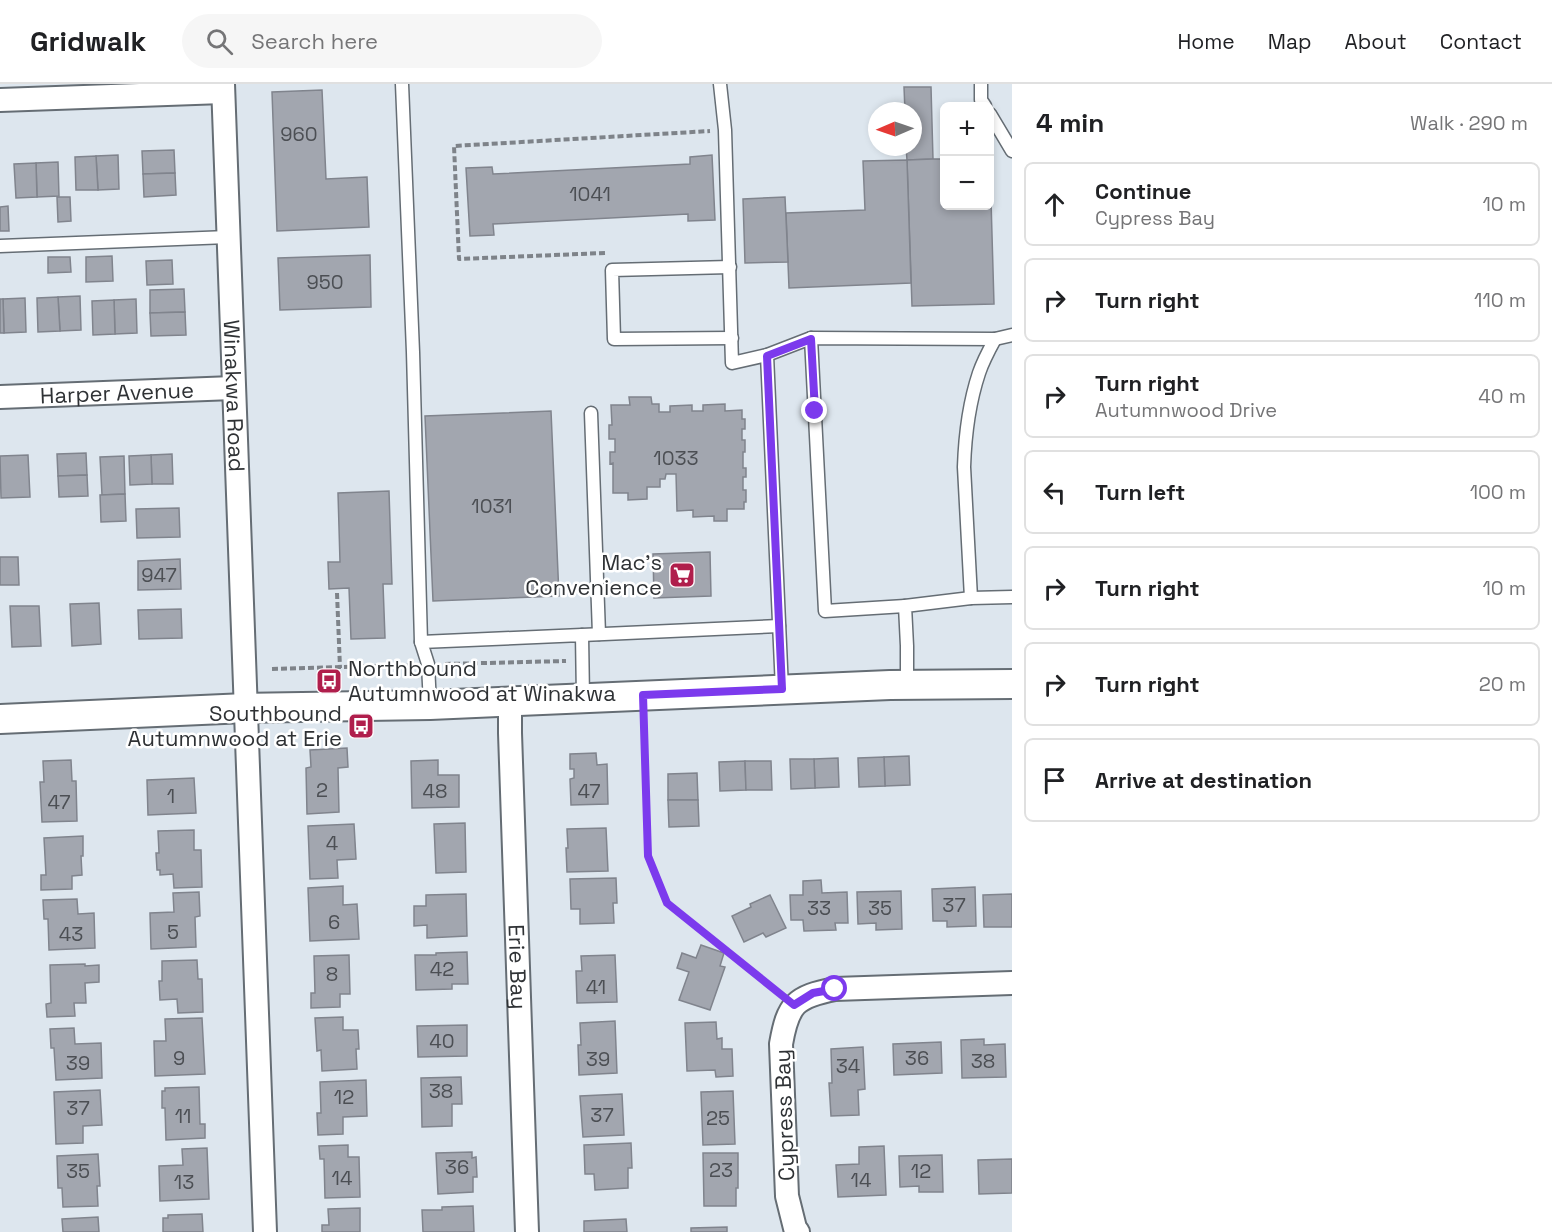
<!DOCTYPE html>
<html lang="en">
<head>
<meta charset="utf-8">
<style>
  :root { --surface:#fff; --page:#f6f6f6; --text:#202124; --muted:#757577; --line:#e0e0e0 }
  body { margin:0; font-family:"Space Grotesk",sans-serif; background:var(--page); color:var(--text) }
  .controls { position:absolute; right:18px; top:18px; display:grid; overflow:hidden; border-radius:9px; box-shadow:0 3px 9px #0003 }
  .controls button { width:54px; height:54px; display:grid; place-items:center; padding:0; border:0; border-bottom:2px solid var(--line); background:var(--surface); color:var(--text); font:30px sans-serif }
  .compass { position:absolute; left:868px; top:18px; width:54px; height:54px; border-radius:50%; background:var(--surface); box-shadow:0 3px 9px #0003; rotate:268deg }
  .stop { position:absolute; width:18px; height:18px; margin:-14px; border:4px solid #7c3aed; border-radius:50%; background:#fff }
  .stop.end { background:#7c3aed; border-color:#fff; box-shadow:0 2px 6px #0008 }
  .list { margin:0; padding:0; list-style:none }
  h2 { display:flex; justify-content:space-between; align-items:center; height:78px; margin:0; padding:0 24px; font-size:26px }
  h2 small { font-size:20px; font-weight:400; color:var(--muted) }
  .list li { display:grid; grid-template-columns:39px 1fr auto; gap:18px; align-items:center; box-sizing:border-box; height:84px; margin:0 12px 12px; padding:0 12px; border:2px solid var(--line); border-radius:9px }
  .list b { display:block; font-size:22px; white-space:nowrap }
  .list p { margin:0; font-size:20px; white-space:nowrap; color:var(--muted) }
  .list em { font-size:20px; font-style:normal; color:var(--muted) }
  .icon { flex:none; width:33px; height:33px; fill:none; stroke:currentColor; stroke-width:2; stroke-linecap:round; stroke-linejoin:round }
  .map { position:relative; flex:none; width:1012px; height:1148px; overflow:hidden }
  header { display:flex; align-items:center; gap:36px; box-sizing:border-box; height:84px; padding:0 30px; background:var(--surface); border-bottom:2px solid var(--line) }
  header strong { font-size:28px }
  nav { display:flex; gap:33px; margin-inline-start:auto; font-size:21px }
  .search { width:420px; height:54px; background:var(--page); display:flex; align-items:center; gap:15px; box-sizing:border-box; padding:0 21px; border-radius:33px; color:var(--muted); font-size:22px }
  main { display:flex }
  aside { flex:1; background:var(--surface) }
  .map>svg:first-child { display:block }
</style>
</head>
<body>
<header>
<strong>Gridwalk</strong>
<div class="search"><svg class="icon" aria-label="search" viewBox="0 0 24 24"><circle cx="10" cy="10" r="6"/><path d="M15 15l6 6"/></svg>Search here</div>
<nav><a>Home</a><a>Map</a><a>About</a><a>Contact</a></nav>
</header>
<main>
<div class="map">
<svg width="1012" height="1148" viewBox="0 0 1012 1148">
  <rect width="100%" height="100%" fill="#dde6ee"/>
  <g fill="#a2a6af" stroke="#80848d" stroke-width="1.5">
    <polygon points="904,3 931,3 933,75 907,76 906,63 913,63 913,27 905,27"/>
    <polygon points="322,6 326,95 367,93 369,143 277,147 272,8"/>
    <polygon points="174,66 175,89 143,90 142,67"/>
    <polygon points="118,71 119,105 98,106 96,72"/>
    <polygon points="712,71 715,136 688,137 688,130 493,140 494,151 470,152 466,84 492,83 493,90 690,80 690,73"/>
    <polygon points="96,72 98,106 76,106 75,73"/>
    <polygon points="933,75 945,75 945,122 990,122 990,81 994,220 912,222 907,76"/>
    <polygon points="907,76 911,199 789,204 786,129 865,126 863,77"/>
    <polygon points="58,78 59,112 37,113 36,79"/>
    <polygon points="36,79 37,113 16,114 14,80"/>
    <polygon points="175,89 176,111 144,113 143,90"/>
    <polygon points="57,113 70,113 71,137 58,138"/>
    <polygon points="785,113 788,178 745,179 743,115"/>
    <polygon points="8,122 9,147 0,147 0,123"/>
    <polygon points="370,171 371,223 280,226 278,174"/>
    <polygon points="112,172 113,197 86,198 86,173"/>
    <polygon points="48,173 70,173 71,188 48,189"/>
    <polygon points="172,176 173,200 147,201 146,177"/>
    <polygon points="184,205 185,228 150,229 150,206"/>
    <polygon points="80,212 81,246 60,247 58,213"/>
    <polygon points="58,213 60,247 38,248 37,214"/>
    <polygon points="25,214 26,248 4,249 3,215"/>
    <polygon points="0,215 3,215 4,249 0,249"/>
    <polygon points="136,215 137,249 115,250 114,216"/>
    <polygon points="114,216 115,250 93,251 92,217"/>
    <polygon points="185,228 186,251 151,252 150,229"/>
    <polygon points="629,313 651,313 652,320 659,320 659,328 670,328 670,322 692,321 692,327 703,327 703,321 725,320 725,327 742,326 742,335 745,335 745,345 742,345 742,356 745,356 745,368 743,368 743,384 746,384 746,393 743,393 743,406 746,406 746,418 744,418 744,425 727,425 727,437 714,437 714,432 693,433 693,426 677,427 676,390 666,390 665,395 660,395 660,403 647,403 647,415 628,416 628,409 613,409 613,379 610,380 610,368 615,368 615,355 609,355 609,341 612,341 611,321 630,321"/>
    <polygon points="551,327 559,512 433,517 425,332"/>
    <polygon points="86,369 87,391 58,392 57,370"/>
    <polygon points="172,370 173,400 152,400 151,371"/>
    <polygon points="28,371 30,413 1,414 0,372"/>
    <polygon points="151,371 152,400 130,401 129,372"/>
    <polygon points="124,372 125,410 102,411 100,373"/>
    <polygon points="87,391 88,412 59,413 58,392"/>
    <polygon points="389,407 392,500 383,500 385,554 351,555 349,504 329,505 328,478 340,478 338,409"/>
    <polygon points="125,410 126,437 101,438 100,411"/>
    <polygon points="179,424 180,453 137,454 136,425"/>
    <polygon points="710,468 711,512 654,514 653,470"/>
    <polygon points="0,473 18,473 19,501 0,501"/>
    <polygon points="180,475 181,505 138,506 138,477"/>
    <polygon points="99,519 101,560 72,562 70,520"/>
    <polygon points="10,522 39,522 41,562 12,563"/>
    <polygon points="181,525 182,554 139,555 138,526"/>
    <polygon points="347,664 348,683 338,684 339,728 307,730 306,684 311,683 310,666"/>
    <polygon points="596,669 597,681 607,680 608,720 571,721 570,695 574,694 574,685 570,685 570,670"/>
    <polygon points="909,672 910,701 885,702 884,673"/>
    <polygon points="884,673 885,702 859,703 858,674"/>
    <polygon points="838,674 839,703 815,704 814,675"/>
    <polygon points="790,675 814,675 815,704 791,705"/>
    <polygon points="71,676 72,697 76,697 77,737 42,738 40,698 44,698 43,677"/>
    <polygon points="438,676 438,691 459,691 459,723 412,724 411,677"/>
    <polygon points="745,677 746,706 720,707 719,678"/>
    <polygon points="745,677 771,677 772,706 746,706"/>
    <polygon points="697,689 698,716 668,716 668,690"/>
    <polygon points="194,694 196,729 148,731 147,696"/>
    <polygon points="668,716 698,716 699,742 669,743"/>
    <polygon points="465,739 466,788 436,789 434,740"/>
    <polygon points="354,740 356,775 337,776 338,794 310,795 308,742"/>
    <polygon points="606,744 608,787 567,788 566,764 568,764 567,745"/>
    <polygon points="194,746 194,766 201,766 202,803 174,804 173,790 160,791 160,786 157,786 156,769 159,769 158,747"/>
    <polygon points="83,752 83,772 81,772 82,791 72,792 72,805 41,806 41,791 46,791 44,754"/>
    <polygon points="616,794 617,819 613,819 614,839 580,840 580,825 571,825 570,795"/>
    <polygon points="821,796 822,809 847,808 848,839 835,839 836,846 804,847 803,836 791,836 790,811 803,811 803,797"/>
    <polygon points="343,802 343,821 357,820 359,855 310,857 308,804"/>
    <polygon points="975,803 976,842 947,843 947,837 933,837 932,805"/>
    <polygon points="901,807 902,845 876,846 876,839 858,840 857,808"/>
    <polygon points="199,808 200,832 195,833 196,863 151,865 150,829 174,828 173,809"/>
    <polygon points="466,810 467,852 427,854 427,841 414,842 414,822 426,822 426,811"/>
    <polygon points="1012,810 1012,843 984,843 983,811"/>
    <polygon points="770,811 786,844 766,853 763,849 744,858 732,832 751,823 750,820"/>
    <polygon points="77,815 78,830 94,829 95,864 49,866 48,835 44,835 43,816"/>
    <polygon points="701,861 724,869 720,882 725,883 710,926 679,916 689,888 677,884 682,869 696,874"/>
    <polygon points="467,868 468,900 452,900 452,905 416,906 415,871 436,871 436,869"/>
    <polygon points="349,871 350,910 340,910 340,923 311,924 311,909 315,909 314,872"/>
    <polygon points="615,871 617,918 577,919 576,887 582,887 581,872"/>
    <polygon points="197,876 198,895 202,895 203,928 178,929 177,915 160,916 159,897 162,897 162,877"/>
    <polygon points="85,880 85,882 99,881 99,898 85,899 86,919 74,919 75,932 47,933 46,920 51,919 50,881"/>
    <polygon points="343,933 343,946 358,946 359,965 356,965 357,985 322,987 321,966 317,967 315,934"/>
    <polygon points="202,934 205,990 155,992 154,957 166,957 165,935"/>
    <polygon points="615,937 617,989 579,991 578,961 581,961 580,939"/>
    <polygon points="716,938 717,955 722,954 722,965 732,965 733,992 716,993 715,986 687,987 685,939"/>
    <polygon points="467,941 467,972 418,973 417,942"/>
    <polygon points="74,944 75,960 101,959 102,994 56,996 54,964 51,964 50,945"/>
    <polygon points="984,955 984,961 1005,960 1006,993 962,994 961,956"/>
    <polygon points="941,958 942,989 894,991 893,960"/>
    <polygon points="863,963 865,1005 858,1006 859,1031 831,1032 829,999 832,999 831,965"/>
    <polygon points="461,993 462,1020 452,1020 452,1042 422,1043 421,994"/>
    <polygon points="366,996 367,1032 343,1033 343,1050 318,1051 317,1029 321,1029 320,998"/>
    <polygon points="199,1003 200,1040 205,1040 205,1054 166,1056 165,1024 162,1024 162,1007 165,1007 165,1004"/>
    <polygon points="100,1006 102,1041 83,1042 83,1059 56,1060 54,1008"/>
    <polygon points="733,1007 735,1060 703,1061 701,1008"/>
    <polygon points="622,1010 624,1051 583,1053 580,1012"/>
    <polygon points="631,1059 632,1084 628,1084 628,1104 595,1106 594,1090 585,1090 584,1061"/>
    <polygon points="348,1061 348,1073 359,1073 360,1113 325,1114 324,1075 320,1075 319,1062"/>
    <polygon points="884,1062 886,1111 838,1113 836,1081 859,1080 859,1063"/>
    <polygon points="207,1064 209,1115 160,1117 159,1082 183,1081 182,1065"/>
    <polygon points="472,1068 472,1074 476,1073 477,1093 473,1093 473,1108 438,1110 436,1069"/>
    <polygon points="703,1069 738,1069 738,1104 736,1104 736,1122 704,1122"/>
    <polygon points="98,1070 100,1102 97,1102 98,1122 63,1123 62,1104 58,1104 57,1072"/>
    <polygon points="942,1071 943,1108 919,1108 919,1102 900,1103 899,1072"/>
    <polygon points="1012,1075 1012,1109 979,1110 978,1076"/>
    <polygon points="473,1122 474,1148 423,1148 422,1126 442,1126 442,1123"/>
    <polygon points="360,1124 360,1148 322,1148 322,1141 329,1141 328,1125"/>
    <polygon points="202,1130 203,1148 163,1148 163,1134 168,1134 168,1131"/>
    <polygon points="98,1133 99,1148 63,1148 62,1135"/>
    <polygon points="626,1135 627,1148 584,1148 584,1137"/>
    <polygon points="727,1143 727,1148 691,1148 691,1144"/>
  </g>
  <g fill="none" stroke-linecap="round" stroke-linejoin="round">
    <g stroke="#656d74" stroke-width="15">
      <g id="service">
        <polyline points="402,0 413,268 421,558"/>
        <polyline points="720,0 725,46 732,279 767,271 811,254"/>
        <polyline points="981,0 981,16 985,22"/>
        <polyline points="990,30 1012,67"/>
        <polyline points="0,162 228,153"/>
        <polyline points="730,183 612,186 614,255 732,254"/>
        <polyline points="767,271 782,605"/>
        <polyline points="591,329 599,550"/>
        <path d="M 971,514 L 964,383 C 965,352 969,319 979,289 C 983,277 989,266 995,255"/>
        <polyline points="905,522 825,527 811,254 995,255 1012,251"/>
        <polyline points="582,551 779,542"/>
        <polyline points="907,601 907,562 905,522 971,514 1012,513"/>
        <polyline points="430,621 428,580 421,558 582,551 583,614"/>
      </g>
    </g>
    <g stroke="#656d74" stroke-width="26">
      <g id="minor">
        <path id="s1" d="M 223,0 L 265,1148"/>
        <polyline points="0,16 223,8"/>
        <path id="s2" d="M 0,313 L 233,304"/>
        <path id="s3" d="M 510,617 L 510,649 L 527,1148"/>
        <path d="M 798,1148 L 795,1144 L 787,1112 L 781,960 C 788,920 795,913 835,905 L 1012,899"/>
      </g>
    </g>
    <g stroke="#656d74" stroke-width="32">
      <polyline id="tertiary" points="0,635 246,624 430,621 890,601 1012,600"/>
    </g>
    <g stroke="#7e8389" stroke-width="4" stroke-dasharray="6 3" stroke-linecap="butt">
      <polyline points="605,169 459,175 454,62 710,47"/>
      <polyline points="337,509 340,584"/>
      <polyline points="445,580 566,577"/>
      <polyline points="272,585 410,581"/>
      <polyline points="644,636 648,772 667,819 777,908"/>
    </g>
    <use href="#service" stroke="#fff" stroke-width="12"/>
    <use href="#minor" stroke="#fff" stroke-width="22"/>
    <use href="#tertiary" stroke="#fff" stroke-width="28"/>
  </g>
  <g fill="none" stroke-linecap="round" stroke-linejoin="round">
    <polyline stroke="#7c3aed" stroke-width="8" points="815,327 811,255 767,272 782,605 643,611 648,772 667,819 794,921 813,909 835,905"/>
  </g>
  <defs>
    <g id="supermarket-square" transform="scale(1.35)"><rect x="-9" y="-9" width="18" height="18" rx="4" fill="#b01e4c" stroke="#fff"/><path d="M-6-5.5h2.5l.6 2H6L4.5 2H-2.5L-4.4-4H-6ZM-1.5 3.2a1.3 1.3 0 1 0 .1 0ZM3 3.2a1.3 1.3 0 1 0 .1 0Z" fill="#fff"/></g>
    <g id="bus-square" transform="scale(1.35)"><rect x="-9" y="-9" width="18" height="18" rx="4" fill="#b01e4c" stroke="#fff"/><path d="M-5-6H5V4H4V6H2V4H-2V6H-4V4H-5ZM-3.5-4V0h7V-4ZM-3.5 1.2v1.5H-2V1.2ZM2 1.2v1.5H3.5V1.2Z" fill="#fff"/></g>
  </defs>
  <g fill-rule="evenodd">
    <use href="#supermarket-square" x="682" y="491"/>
    <use href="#bus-square" x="329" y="597"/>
    <use href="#bus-square" x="361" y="642"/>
  </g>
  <g text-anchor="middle" stroke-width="5" stroke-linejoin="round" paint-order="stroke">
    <g font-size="20" fill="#4c4f54">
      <text x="299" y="57">960</text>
      <text x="590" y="117">1041</text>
      <text x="325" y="205">950</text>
      <text x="676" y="381">1033</text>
      <text x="492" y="429">1031</text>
      <text x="159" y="498">947</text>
      <text x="322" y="713">2</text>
      <text x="435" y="714">48</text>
      <text x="589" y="714">47</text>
      <text x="171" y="719">1</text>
      <text x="59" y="725">47</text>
      <text x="332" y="766">4</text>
      <text x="954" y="828">37</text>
      <text x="819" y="831">33</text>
      <text x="880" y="831">35</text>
      <text x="334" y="845">6</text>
      <text x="173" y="855">5</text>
      <text x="71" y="857">43</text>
      <text x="442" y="892">42</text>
      <text x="332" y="897">8</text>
      <text x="596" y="910">41</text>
      <text x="442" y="964">40</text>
      <text x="179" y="981">9</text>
      <text x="917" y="981">36</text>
      <text x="598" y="982">39</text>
      <text x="983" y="984">38</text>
      <text x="78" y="986">39</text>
      <text x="848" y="989">34</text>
      <text x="441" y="1014">38</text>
      <text x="344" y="1020">12</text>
      <text x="78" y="1031">37</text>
      <text x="602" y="1038">37</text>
      <text x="183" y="1039">11</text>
      <text x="718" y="1041">25</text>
      <text x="457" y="1090">36</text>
      <text x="721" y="1093">23</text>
      <text x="78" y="1094">35</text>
      <text x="921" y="1094">12</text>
      <text x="342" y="1101">14</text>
      <text x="861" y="1103">14</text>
      <text x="184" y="1105">13</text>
    </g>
    <g font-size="22" fill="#2f3235" stroke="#fff">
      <text dy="8" stroke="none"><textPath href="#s2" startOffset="117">Harper Avenue</textPath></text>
      <text dy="8" stroke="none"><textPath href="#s1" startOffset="312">Winakwa Road</textPath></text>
      <text dy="8" stroke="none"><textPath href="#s3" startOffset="266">Erie Bay</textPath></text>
      <text transform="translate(784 1031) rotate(-92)" y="8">Cypress Bay</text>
    </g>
    <g font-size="22" fill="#2f3235" stroke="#fff" text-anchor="end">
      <text x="662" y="486">Mac's<tspan x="662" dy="25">Convenience</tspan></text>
      <text x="348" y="592" text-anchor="start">Northbound<tspan x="348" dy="25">Autumnwood at Winakwa</tspan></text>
      <text x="342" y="637">Southbound<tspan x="342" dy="25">Autumnwood at Erie</tspan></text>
    </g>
  </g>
</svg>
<div class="controls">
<button>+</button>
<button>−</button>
</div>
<svg class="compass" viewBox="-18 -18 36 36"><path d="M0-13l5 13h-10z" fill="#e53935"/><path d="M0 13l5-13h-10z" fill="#757577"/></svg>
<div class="stop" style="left:835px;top:905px"></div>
<div class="stop end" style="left:815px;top:327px"></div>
</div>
<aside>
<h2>4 min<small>Walk · 290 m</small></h2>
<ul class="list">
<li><svg class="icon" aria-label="ahead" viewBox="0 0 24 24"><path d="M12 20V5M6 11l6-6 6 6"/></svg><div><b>Continue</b><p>Cypress Bay</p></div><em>10 m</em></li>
<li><svg class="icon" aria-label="right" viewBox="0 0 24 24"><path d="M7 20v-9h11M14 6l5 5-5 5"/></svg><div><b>Turn right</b></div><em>110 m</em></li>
<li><svg class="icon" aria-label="right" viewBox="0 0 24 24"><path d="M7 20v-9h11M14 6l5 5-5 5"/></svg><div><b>Turn right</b><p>Autumnwood Drive</p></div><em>40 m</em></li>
<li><svg class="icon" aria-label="left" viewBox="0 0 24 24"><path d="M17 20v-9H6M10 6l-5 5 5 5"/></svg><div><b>Turn left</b></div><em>100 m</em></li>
<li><svg class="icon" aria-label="right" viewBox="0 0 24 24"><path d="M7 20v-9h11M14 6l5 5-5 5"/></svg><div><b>Turn right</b></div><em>10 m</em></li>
<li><svg class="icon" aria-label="right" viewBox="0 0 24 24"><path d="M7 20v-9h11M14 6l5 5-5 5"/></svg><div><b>Turn right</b></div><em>20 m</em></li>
<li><svg class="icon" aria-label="arrive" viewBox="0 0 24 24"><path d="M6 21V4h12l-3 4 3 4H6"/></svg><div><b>Arrive at destination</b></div></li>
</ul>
</aside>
</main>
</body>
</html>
